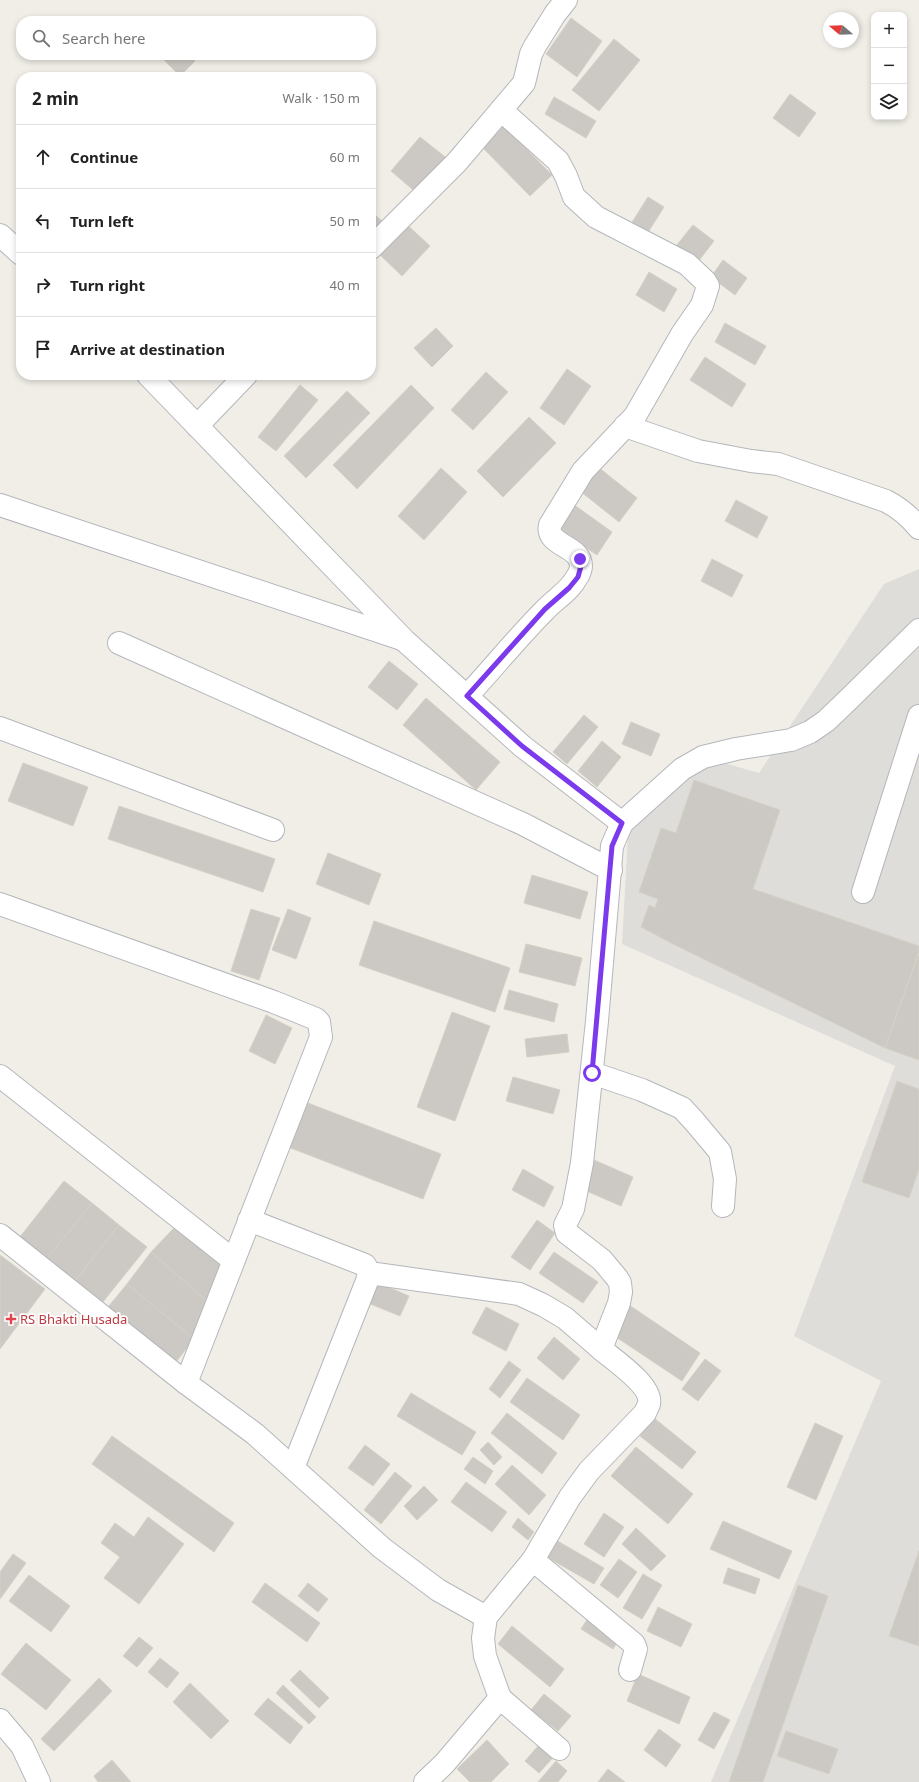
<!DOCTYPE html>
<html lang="en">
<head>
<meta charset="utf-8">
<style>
  :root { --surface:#fff; --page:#f2f2f2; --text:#222; --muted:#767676; --line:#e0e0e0 }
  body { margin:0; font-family:"Noto Sans",sans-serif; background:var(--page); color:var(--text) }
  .controls { position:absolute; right:12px; top:12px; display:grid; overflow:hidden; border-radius:8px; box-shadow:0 2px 6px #0003 }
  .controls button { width:36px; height:36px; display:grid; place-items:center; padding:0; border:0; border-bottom:1px solid var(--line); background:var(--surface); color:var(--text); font:20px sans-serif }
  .compass { position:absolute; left:823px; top:12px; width:36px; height:36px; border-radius:50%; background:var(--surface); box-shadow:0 2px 6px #0003; rotate:289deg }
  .stop { position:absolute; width:12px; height:12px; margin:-9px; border:3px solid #7c3aed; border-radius:50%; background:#fff }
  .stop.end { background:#7c3aed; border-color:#fff; box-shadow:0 1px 4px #0008 }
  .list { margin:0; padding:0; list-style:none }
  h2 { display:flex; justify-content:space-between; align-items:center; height:52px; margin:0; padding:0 16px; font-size:17px }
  h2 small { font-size:13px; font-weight:400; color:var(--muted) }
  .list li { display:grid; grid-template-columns:26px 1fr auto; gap:12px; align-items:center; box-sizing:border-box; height:64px; padding:0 16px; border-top:1px solid var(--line) }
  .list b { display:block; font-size:15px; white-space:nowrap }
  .list em { font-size:13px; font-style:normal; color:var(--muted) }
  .icon { flex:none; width:22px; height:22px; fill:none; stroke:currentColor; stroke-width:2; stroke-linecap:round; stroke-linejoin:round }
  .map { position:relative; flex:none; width:919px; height:1782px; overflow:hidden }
  .search { position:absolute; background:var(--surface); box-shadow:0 2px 6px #0003; left:16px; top:16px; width:360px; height:44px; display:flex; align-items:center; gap:10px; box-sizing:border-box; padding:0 14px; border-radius:16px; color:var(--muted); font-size:15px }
  .panel { position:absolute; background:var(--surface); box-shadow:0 2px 6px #0003; left:16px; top:72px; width:360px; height:308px; border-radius:16px }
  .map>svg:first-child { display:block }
</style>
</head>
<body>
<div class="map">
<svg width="919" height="1782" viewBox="0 0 919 1782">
  <rect width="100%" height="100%" fill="#f0eee7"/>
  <polygon fill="#dfddd9" points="919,569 919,1782 711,1782 881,1381 794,1336 895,1066 622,944 628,836 662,777 703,757 759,773 884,584"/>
  <g fill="#ccc9c4" stroke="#d5d0c5">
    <polygon points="571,18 602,41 577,77 546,54"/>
    <polygon points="614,39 640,60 599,111 572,90"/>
    <polygon points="159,55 188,55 195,61 180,76"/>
    <polygon points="790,94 816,113 799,137 773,118"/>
    <polygon points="554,97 596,121 586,138 545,114"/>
    <polygon points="504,126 552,175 530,196 482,147"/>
    <polygon points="420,137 449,160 419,195 391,171"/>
    <polygon points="648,197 664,207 645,237 629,227"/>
    <polygon points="371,211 385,224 371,241"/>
    <polygon points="404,222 430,246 402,276 377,252"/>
    <polygon points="693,225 714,241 697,263 676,246"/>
    <polygon points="723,260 747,278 735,295 711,277"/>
    <polygon points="649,272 677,289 664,312 636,295"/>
    <polygon points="725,323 766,346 755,365 715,342"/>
    <polygon points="436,328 453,346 432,367 414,348"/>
    <polygon points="705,357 746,384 732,407 690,380"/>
    <polygon points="567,369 591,386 564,425 540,408"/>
    <polygon points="486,372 508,392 473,430 451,410"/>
    <polygon points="300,385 318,400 276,451 258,437"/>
    <polygon points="411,385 434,408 357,489 333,465"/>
    <polygon points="347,391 370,413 306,478 284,456"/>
    <polygon points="529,417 556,443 503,497 477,471"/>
    <polygon points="598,467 637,498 619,522 580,491"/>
    <polygon points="441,468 467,492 424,540 398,516"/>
    <polygon points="736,500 768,517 757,538 725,521"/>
    <polygon points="573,504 612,532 597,555 557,528"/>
    <polygon points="712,559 743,575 732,597 701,581"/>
    <polygon points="389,661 418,684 397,710 368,687"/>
    <polygon points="426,698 500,762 476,790 403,725"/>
    <polygon points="584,715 598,727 567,764 553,752"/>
    <polygon points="631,722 660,734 651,756 622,744"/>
    <polygon points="602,741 621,757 597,787 578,771"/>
    <polygon points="23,763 88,787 73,826 8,801"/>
    <polygon points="694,780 780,810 753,889 919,946 919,951 885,1048 673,944 641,927 649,905 655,908 658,899 639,892 661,828 676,833"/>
    <polygon points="119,806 275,859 263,892 108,839"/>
    <polygon points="328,853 381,874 369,905 316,884"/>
    <polygon points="532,875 588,892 580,919 524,903"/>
    <polygon points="251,909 280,918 259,980 231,971"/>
    <polygon points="288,909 311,918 296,959 272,950"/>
    <polygon points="374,921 510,968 495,1012 359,965"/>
    <polygon points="526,944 582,958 575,986 519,972"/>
    <polygon points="918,955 919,956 919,1060 885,1048"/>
    <polygon points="509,990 558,1004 554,1022 504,1009"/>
    <polygon points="452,1012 490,1026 455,1121 417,1107"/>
    <polygon points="266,1015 292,1028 275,1064 249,1051"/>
    <polygon points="567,1034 569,1052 527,1057 525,1039"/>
    <polygon points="513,1077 560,1090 553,1114 506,1101"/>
    <polygon points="897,1081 919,1089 919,1169 909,1198 862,1182"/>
    <polygon points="300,1100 441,1154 423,1199 283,1145"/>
    <polygon points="594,1160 633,1177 621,1206 582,1189"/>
    <polygon points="523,1169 554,1187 544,1207 512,1190"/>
    <polygon points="64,1181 92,1203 43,1264 16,1242"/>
    <polygon points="92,1203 119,1225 71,1286 43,1264"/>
    <polygon points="537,1220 555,1233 530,1270 511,1257"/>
    <polygon points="119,1225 147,1247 98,1308 71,1286"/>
    <polygon points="174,1228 220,1264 209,1303 151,1252"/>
    <polygon points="151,1252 209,1303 194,1339 127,1284"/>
    <polygon points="554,1252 598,1282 583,1303 539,1273"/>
    <polygon points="0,1255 45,1289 0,1349"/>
    <polygon points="376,1282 409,1296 400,1316 368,1303"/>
    <polygon points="127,1284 194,1339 172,1367 104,1312"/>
    <polygon points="629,1305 700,1353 682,1381 610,1333"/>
    <polygon points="486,1307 519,1324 506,1351 472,1333"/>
    <polygon points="554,1337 580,1359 563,1380 537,1358"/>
    <polygon points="705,1359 721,1371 698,1401 682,1389"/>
    <polygon points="509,1361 521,1370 500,1398 489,1389"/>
    <polygon points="527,1378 580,1415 563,1440 510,1402"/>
    <polygon points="411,1393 476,1432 462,1455 397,1416"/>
    <polygon points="507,1413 557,1453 542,1474 491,1433"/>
    <polygon points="654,1418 696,1452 682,1469 640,1436"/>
    <polygon points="815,1423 843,1436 816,1500 787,1487"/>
    <polygon points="112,1436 234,1523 214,1552 92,1464"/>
    <polygon points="488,1442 502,1457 494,1465 480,1450"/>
    <polygon points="365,1445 390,1464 373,1486 348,1468"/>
    <polygon points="636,1447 693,1494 668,1524 611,1476"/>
    <polygon points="473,1457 493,1471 485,1484 464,1469"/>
    <polygon points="512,1465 546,1495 529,1515 495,1484"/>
    <polygon points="395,1472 412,1486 381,1524 364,1510"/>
    <polygon points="466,1482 507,1512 492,1532 451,1502"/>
    <polygon points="424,1486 438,1500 417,1520 404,1506"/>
    <polygon points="604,1513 624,1527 604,1557 584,1544"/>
    <polygon points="148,1517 184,1544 139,1604 104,1578 120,1557 101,1543 115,1523 134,1537"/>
    <polygon points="518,1518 534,1532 528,1540 512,1527"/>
    <polygon points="723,1521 792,1551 779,1579 710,1549"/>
    <polygon points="636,1528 666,1556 651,1571 622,1544"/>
    <polygon points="554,1539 604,1568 594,1584 545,1556"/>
    <polygon points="919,1551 919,1646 889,1636"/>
    <polygon points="13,1554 26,1563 0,1599 0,1572"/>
    <polygon points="619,1559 637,1572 618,1598 600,1585"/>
    <polygon points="728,1568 760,1579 755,1594 723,1583"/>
    <polygon points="643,1574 662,1585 642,1619 623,1608"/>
    <polygon points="29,1575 70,1606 51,1632 9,1601"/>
    <polygon points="265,1583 320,1623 307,1642 252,1602"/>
    <polygon points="308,1583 328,1599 318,1612 298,1596"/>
    <polygon points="798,1585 828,1596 763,1782 729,1782"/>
    <polygon points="658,1607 692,1624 681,1647 647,1631"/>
    <polygon points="589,1617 621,1636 613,1649 581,1629"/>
    <polygon points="512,1626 564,1669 550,1687 498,1644"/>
    <polygon points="139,1637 153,1648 137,1667 123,1656"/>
    <polygon points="26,1643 71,1680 46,1710 1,1674"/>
    <polygon points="160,1658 179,1673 167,1688 148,1672"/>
    <polygon points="300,1670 329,1698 319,1708 290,1680"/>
    <polygon points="638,1674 690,1697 679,1724 627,1701"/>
    <polygon points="99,1678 112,1691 54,1751 41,1739"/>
    <polygon points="190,1683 229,1721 211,1739 173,1702"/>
    <polygon points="283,1685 316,1717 309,1724 276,1693"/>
    <polygon points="544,1694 571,1716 558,1731 531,1710"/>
    <polygon points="268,1698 303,1727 290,1744 254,1714"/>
    <polygon points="714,1712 730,1720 714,1749 698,1740"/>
    <polygon points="659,1729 681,1745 666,1767 644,1750"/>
    <polygon points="786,1731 838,1749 829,1774 777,1756"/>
    <polygon points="544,1739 558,1752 539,1773 525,1761"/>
    <polygon points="487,1740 509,1764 491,1782 470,1782 457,1769"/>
    <polygon points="112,1760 131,1782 98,1782 94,1776"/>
    <polygon points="556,1761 567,1771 558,1782 538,1782"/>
    <polygon points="608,1769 625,1782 598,1782"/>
  </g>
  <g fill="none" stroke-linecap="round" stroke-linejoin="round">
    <g stroke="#b4b7bb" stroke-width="24">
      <g id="minor">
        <polyline points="0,235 21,254"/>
        <polyline points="371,248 457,162 524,83 531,54 535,46 555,14 566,0"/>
        <polyline points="148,375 405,641 522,746 622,823"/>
        <polyline points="197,426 246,375"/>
        <path d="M 625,426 L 698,451 L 751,461 L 778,464 L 886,501 C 900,508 909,516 919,528"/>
        <polyline points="0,505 402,639"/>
        <polyline points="119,643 523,824 611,870"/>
        <path d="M 467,696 C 493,668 518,637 545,610 C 555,599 570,591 577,577 C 579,575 581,569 581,566 C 581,545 545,546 550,525 L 583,471 L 635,416 L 682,334 L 702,305 L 708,286 L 705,281 L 687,264 L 596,217 L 574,197 L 566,176 L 558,161 L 501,110"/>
        <polyline points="0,728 273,830"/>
        <polyline points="863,892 919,716"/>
        <polyline points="0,904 274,1002 316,1019 319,1022 321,1037 186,1383"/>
        <polyline points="592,1073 642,1090 682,1108 694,1121 720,1152 725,1179 723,1206"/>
        <polyline points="0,1076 233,1260"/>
        <polyline points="249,1220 365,1265 369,1273 367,1281 293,1468"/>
        <polyline points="0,1235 186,1383 255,1434 382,1548 438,1590 486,1617"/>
        <polyline points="369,1273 519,1294 543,1305 565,1318 601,1349"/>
        <polyline points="533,1560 634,1644 636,1649 630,1670"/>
        <polyline points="500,1698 559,1749"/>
        <polyline points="0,1720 22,1746 39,1782"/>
        <path d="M 425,1782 L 444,1764 L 500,1698 L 485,1656 L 483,1638 L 486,1617 L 533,1560 L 570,1497 L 589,1471 L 645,1413 C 646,1410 648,1407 649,1404 C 653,1386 614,1360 601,1349 L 619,1303 L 621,1292 L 620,1283 L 617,1278 L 602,1260 L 567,1233 L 565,1225 L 573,1209 L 582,1163 L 597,1021 L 612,846 L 622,823 L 682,769 L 703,757 L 736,749 L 791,740 L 810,732 L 826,721 L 849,699 L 919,630"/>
      </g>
    </g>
    <use href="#minor" stroke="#fff" stroke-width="22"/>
  </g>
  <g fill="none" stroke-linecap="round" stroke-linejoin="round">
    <polyline stroke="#7c3aed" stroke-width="5" points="580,559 581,566 578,577 569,588 545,609 467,696 522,746 622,823 612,846 592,1073"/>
  </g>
  <path fill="#e0444e" stroke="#fff" stroke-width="1.5" d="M9 1313h4v4h4v4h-4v4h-4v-4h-4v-4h4z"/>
  <g text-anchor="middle" stroke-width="3.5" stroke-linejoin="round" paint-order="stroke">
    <g font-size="13" fill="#be3a42" stroke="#fff" text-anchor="start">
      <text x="20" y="1324">RS Bhakti Husada</text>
    </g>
  </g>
</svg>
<div class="controls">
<button>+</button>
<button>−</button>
<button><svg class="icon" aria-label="layers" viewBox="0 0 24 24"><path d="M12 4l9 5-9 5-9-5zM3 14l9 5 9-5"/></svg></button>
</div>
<svg class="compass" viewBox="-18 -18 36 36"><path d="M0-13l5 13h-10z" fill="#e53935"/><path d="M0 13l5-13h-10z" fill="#767676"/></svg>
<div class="stop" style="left:592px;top:1073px"></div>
<div class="stop end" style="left:580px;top:559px"></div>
<div class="search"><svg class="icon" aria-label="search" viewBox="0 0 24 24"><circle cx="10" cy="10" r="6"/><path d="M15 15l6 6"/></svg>Search here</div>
<section class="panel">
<h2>2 min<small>Walk · 150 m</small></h2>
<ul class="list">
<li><svg class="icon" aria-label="ahead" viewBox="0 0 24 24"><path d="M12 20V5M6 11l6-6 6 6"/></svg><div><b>Continue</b></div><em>60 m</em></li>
<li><svg class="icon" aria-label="left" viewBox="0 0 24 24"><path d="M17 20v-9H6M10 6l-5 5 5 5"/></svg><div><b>Turn left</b></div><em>50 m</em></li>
<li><svg class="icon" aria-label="right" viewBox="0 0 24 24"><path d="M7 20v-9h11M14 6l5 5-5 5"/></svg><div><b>Turn right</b></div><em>40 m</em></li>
<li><svg class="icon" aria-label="arrive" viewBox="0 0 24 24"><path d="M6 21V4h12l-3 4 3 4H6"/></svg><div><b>Arrive at destination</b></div></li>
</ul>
</section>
</div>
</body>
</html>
